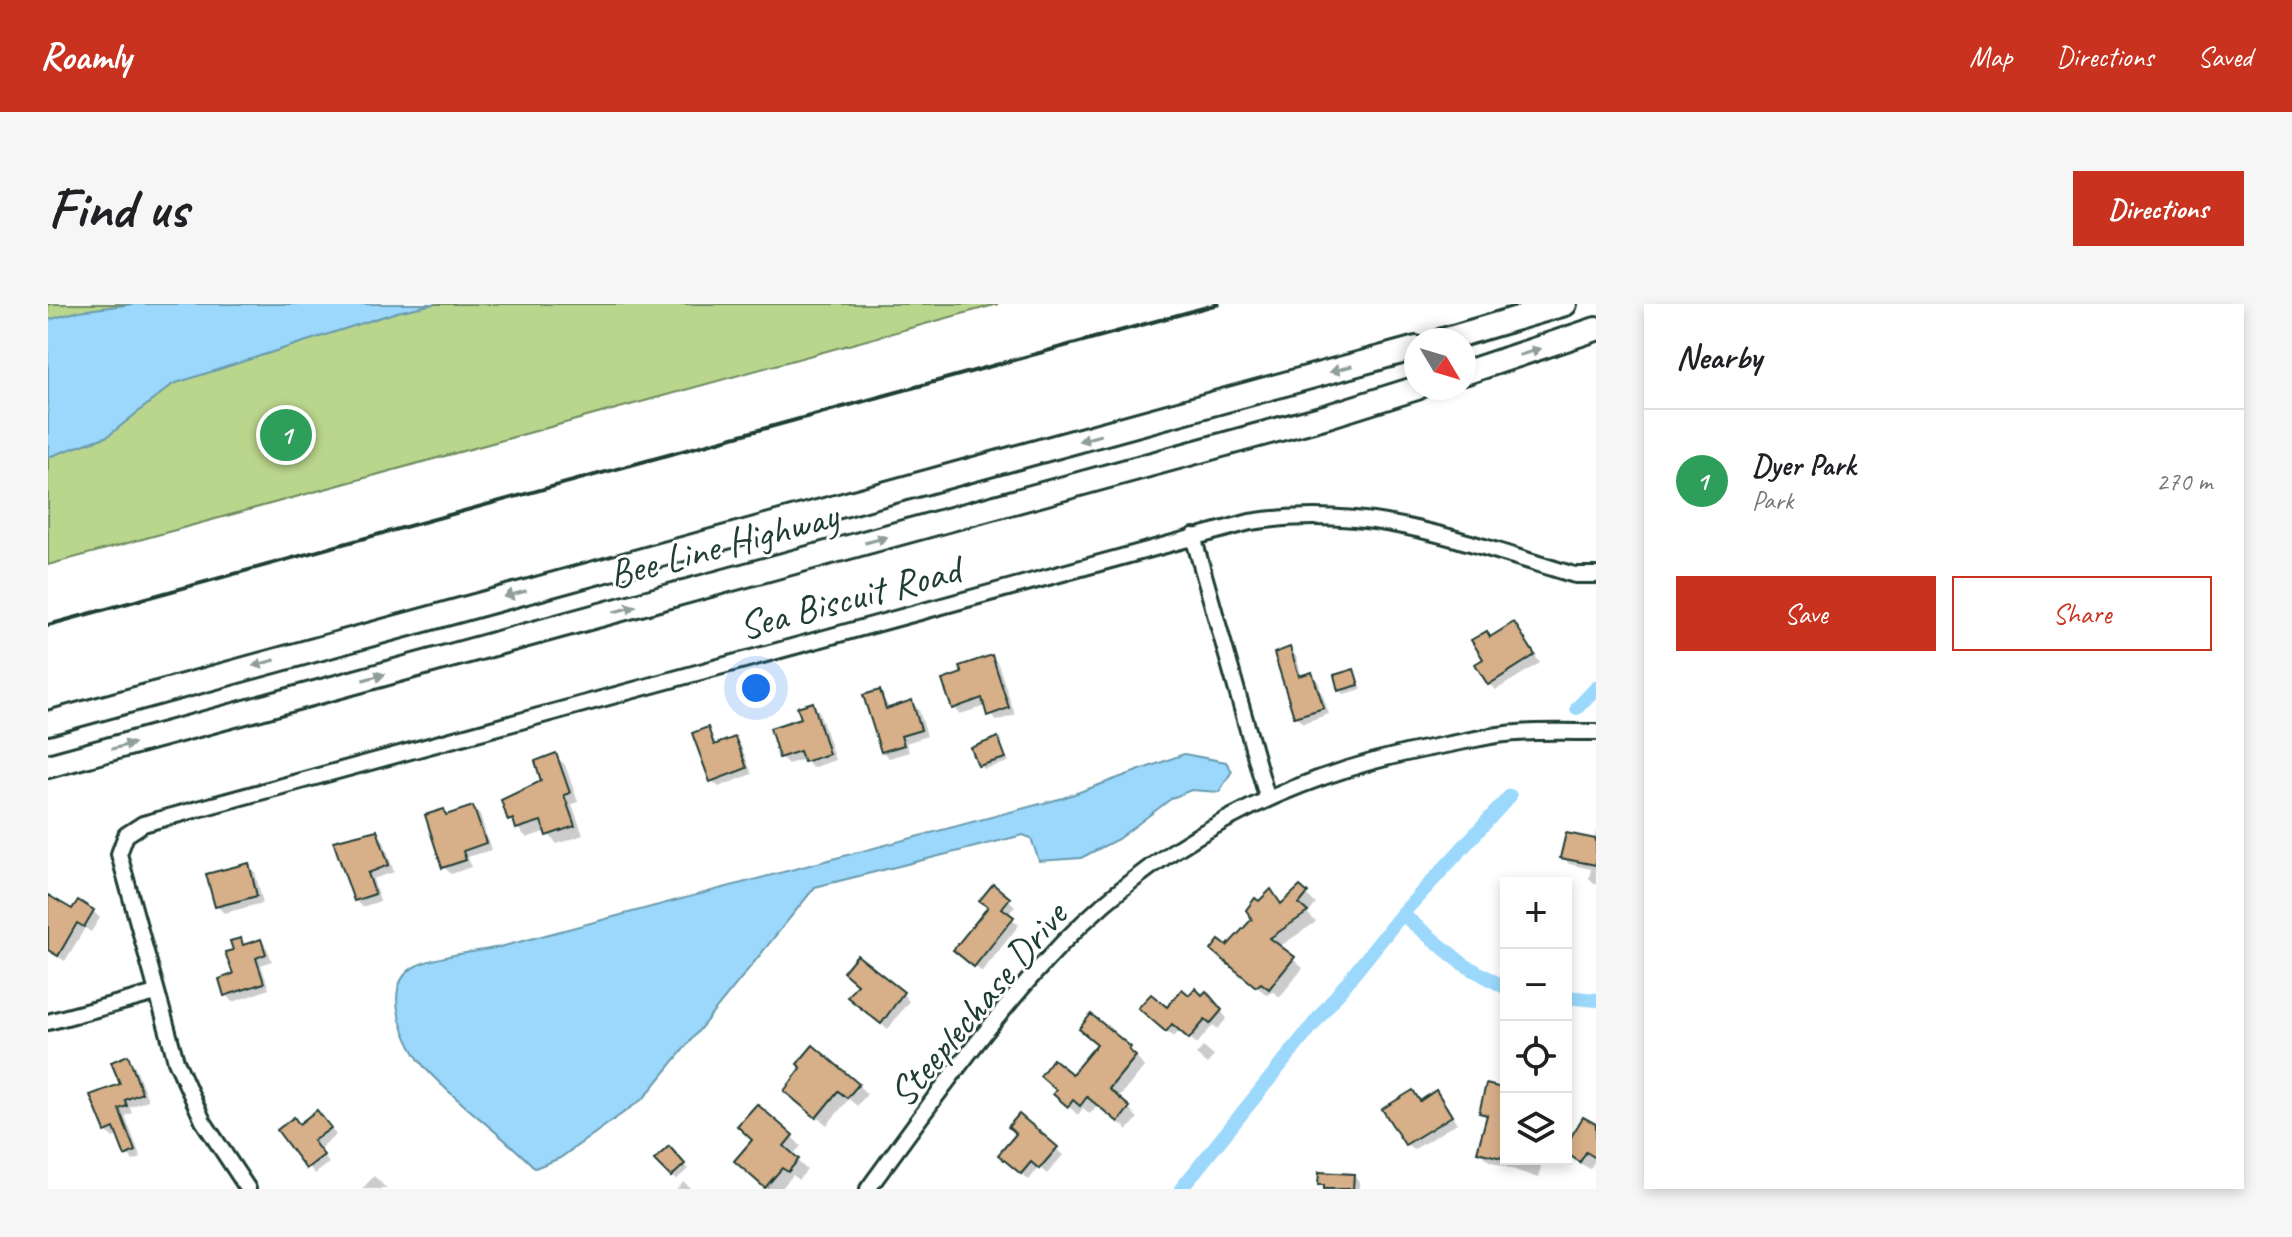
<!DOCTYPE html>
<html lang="en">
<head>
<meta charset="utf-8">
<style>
  :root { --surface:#fff; --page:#f6f6f6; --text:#202124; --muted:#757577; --line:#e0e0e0; --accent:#c8321e }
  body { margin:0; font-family:Caveat,sans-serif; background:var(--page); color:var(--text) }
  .controls { position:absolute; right:24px; bottom:24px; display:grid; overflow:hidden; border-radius:0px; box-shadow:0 4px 12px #0003 }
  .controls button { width:72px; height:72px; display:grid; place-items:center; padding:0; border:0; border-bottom:2px solid var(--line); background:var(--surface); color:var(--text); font:40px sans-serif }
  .compass { position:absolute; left:1356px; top:24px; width:72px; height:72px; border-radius:50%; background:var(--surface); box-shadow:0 4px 12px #0003; rotate:128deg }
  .you { position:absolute; left:708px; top:384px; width:28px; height:28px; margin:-20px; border:6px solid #fff; border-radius:50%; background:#1a73e8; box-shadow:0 0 0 12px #1a73e833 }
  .badge { display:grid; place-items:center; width:52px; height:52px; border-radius:50%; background:var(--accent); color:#fff; font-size:26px; font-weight:700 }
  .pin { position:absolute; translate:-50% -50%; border:4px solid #fff; box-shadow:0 2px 8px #0006 }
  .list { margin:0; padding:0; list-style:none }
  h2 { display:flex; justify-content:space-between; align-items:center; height:104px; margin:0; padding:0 32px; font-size:34px }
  h2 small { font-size:26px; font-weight:400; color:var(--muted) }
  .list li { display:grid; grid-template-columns:52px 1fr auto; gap:24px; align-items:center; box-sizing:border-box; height:144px; padding:0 32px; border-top:2px solid var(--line) }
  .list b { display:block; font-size:30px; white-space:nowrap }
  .list p { margin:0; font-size:26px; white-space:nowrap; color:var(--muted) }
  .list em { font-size:26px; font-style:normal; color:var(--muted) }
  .actions { display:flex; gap:16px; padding:24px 32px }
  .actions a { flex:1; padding:18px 0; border:2px solid var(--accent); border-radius:0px; text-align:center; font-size:28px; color:var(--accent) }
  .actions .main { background:var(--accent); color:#fff }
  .icon { flex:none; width:44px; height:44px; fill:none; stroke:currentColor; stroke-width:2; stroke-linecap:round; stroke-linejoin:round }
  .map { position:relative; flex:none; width:1548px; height:885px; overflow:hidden; border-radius:0px }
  header { display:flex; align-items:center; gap:48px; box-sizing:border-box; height:112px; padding:0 40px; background:var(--accent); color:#fff }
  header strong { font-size:38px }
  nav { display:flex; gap:44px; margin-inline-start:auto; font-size:28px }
  .intro { display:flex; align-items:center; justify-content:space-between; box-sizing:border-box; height:192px; padding:0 48px }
  h1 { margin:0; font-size:56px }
  .button { padding:20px 36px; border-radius:0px; background:var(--accent); color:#fff; font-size:28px; font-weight:700 }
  main { display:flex; gap:48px; padding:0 48px }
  aside { flex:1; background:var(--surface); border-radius:0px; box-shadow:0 4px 12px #0003 }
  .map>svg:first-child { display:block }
</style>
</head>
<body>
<header>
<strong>Roamly</strong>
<nav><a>Map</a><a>Directions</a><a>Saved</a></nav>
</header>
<div class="intro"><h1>Find us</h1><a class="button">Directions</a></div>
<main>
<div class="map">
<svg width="1548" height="885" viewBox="0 0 1548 885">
  <rect width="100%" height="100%" fill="#fff"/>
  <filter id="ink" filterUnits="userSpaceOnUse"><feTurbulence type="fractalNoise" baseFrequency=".0125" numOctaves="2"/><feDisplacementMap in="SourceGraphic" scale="16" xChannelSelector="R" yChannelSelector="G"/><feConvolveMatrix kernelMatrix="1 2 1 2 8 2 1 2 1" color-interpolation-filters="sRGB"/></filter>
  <g filter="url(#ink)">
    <polygon fill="#bad58c" stroke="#6c8960" stroke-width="2" points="0,0 950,0 0,261"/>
    <g fill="#9bd8fc" stroke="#699aac" stroke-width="2">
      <polygon points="85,0 386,0 349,8 125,80 60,132 0,153 0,16 31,7"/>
      <path d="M 1136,450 L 1178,458 L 1184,467 L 1171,488 L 1143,486 L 1124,494 L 1070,535 L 1033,554 L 991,557 L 983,534 L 975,531 L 767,583 L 596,794 L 512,854 L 487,864 C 453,829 411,801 378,765 C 358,742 330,682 368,662 C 388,652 429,648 452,643 L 1015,494 Z"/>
    </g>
    <g fill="#0003">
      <polygon points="1466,321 1492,359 1448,386 1441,380 1438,356 1444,335"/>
      <polygon points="1241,346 1248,352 1254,373 1263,370 1270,377 1281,410 1255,419 1248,412"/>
      <polygon points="943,353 950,360 967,411 948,417 938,402 912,410 905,403 916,370"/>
      <polygon points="1305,367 1314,385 1296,390 1292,386"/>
      <polygon points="832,388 842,406 864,399 871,406 879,432 858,439 861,448 841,454 834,447"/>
      <polygon points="764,401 771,407 787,456 764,464 757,455 740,460 733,453"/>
      <polygon points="659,426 670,442 687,435 693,442 704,470 671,483 664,476"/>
      <polygon points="949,435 961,458 936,465 932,461"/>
      <polygon points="508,452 517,461 530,498 524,500 535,531 509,540 498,527 479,534 462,516 496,478"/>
      <polygon points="425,504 432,511 443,546 420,553 423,563 403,570 396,563 379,513 395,507 400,512"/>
      <polygon points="1548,525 1548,581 1541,574 1543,565 1521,560 1515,553 1546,537"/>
      <polygon points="328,528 335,535 346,568 325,575 332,597 314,603 307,596"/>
      <polygon points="200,562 207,568 215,599 176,609 169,602"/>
      <polygon points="1223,588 1235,601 1259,591 1268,600 1260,610 1268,618 1231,643 1255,664 1232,693 1224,687 1219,691 1175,655 1179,645 1206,616 1211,600"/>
      <polygon points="0,593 25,608 45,607 52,614 43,628 37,624 17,657 0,647"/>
      <polygon points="960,595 967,602 960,611 971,621 934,668 915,652"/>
      <polygon points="192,636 198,642 213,637 219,644 224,657 213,661 221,685 185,698 178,691 187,671 187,647"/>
      <polygon points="855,690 861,697 840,725 808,699"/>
      <polygon points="1158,690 1179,714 1170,725 1165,721 1149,740 1132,726 1126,733 1100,711"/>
      <polygon points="1155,743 1166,752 1159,760 1148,751"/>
      <polygon points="1082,744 1096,763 1070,795 1090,814 1080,826 1049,801 1042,810 1035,804 1030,811 1017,799 1024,773"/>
      <polygon points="79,754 86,760 100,796 82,803 84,809 77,812 93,854 85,857 69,832 65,834 58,827 74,781"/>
      <polygon points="810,781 819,790 809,802 801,795 779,821 748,796"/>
      <polygon points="1458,787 1458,855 1495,855 1490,874 1441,857 1431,847 1440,815 1433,808"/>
      <polygon points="1365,788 1374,798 1388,789 1409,819 1365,846 1358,840"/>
      <polygon points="276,815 288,831 271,845 281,859 267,870 232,827"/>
      <polygon points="1548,823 1548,855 1542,865 1526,856 1518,845"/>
      <polygon points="744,833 753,842 744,852 759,866 750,876 745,871 733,885 719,885 698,866"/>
      <polygon points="621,845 640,865 628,876 609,856"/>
      <polygon points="1008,845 1015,851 999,870 991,863 981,876 959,858"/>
      <polygon points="326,872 339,885 314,885"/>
      <polygon points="1305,872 1312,878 1312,885 1277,885 1272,880"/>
      <polygon points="636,878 643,885 628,885"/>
    </g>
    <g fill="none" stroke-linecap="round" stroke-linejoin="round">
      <g stroke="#9bd8fc" stroke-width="14">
        <polyline points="1529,404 1548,384"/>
        <polyline points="1354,610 1415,660 1458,684"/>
        <polyline points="1518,693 1548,696"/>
        <polyline points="1133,885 1354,610 1462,492"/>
      </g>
    </g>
    <g fill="#d7af89" stroke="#1f3d34" stroke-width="2">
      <polygon points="1466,318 1487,351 1440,381 1427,360 1435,355 1423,336 1439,327 1442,333"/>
      <polygon points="1242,343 1251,372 1264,368 1276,404 1246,413 1226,349"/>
      <polygon points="944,351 961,404 939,412 934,394 904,405 894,376 914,369 911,362"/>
      <polygon points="1306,365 1311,381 1290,387 1286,371"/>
      <polygon points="832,386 838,405 864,396 873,426 853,432 856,441 833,448 815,391"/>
      <polygon points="765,398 781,450 756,458 752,447 731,454 722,424 753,414 749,403"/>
      <polygon points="660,423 666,441 687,433 699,464 662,478 644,429"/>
      <polygon points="950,433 958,454 930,462 923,444"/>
      <polygon points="508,449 522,489 516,491 527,522 498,532 493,517 468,525 465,515 460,517 453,496 493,477 487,457"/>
      <polygon points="425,502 438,539 415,547 418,556 394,564 377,511 396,505 398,511"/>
      <polygon points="329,526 341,561 320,569 327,590 306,597 285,537"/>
      <polygon points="1518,529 1548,535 1548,561 1512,554"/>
      <polygon points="201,559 209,592 167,603 158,570"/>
      <polygon points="945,580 962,594 954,604 966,613 926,663 905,646 940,603 931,597"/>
      <polygon points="1252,582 1260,589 1251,600 1260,608 1222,634 1247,653 1221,685 1213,679 1208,683 1163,646 1171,636 1179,642 1204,615 1198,606 1207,594 1211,597 1223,585 1233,600"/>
      <polygon points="0,591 24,605 30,596 46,606 36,623 29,619 10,652 0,646"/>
      <polygon points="193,634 195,641 213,635 218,650 208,654 216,679 176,692 171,675 185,670 177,648 185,646 182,637"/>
      <polygon points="809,651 856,688 833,720 799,693 809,680 795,668"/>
      <polygon points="1147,684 1154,691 1158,687 1174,706 1162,720 1157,716 1141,735 1124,720 1118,728 1090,704 1103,690 1119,703 1134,685 1141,691"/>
      <polygon points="1043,710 1083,743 1081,746 1088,752 1061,785 1082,803 1070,818 1039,793 1032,802 1025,796 1020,803 1005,790 1008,786 992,772 1005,755 1024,770 1049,740 1031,725"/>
      <polygon points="765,741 811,780 799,794 790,787 768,814 736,787 753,764 749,760"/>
      <polygon points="80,751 94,789 77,796 79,802 71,805 87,847 77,852 66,824 57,828 42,791 72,780 63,758"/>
      <polygon points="1438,780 1458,785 1458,855 1429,848 1439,811 1431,809"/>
      <polygon points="1365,786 1372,797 1388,786 1404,812 1357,841 1334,805"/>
      <polygon points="709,800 745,831 736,842 751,855 740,868 734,864 717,884 686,857 704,836 689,822"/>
      <polygon points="269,806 283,824 265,837 276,851 258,865 229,826 246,813 251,820"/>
      <polygon points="971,810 1010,843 991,865 983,858 973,870 950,851 968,830 960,823"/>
      <polygon points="1535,813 1548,820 1548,854 1538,848 1532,858 1518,849 1518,841"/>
      <polygon points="621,842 637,860 623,873 606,856"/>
      <polygon points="1271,868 1306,870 1305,885 1276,885 1276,881 1270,881"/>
    </g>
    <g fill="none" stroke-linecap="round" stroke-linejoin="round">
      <g stroke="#1f3d34" stroke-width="20">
        <g id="minor">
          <polyline points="1145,232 1219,493"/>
          <polyline points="0,718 108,689"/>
          <path d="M 200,885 L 155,817 L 128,757 L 71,550 L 78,531 L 95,520 L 1202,218 C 1324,199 1412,237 1527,271 L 1548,271"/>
          <path d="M 820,885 C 876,808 931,731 995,660 C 1102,540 1241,469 1397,441 C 1421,437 1445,430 1469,429 C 1495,427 1522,428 1548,428"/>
        </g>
      </g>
      <g stroke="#1f3d34" stroke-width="28">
        <g id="highway">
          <polyline points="1395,36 1517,0"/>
          <polyline points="1416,69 1548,25"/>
          <polyline points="0,419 1368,44"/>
          <polyline points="0,462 1280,112 1369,84"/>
        </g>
      </g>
      <use href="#minor" stroke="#fff" stroke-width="14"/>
      <use href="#highway" stroke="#fff" stroke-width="22"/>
      <polyline stroke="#1f3d34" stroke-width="4" points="0,321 1170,0"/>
    </g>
    <defs><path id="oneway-solid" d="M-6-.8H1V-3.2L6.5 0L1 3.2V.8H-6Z" transform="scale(2)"/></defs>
    <g fill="#8f9e9a">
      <use href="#oneway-solid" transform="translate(1482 48) rotate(-17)"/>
      <use href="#oneway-solid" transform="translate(1293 65) rotate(164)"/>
      <use href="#oneway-solid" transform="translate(1042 134) rotate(165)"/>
      <use href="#oneway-solid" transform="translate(828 236) rotate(-15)"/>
      <use href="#oneway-solid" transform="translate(467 290) rotate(165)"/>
      <use href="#oneway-solid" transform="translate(577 305) rotate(-15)"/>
      <use href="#oneway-solid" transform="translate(216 359) rotate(165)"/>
      <use href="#oneway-solid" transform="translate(326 373) rotate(-15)"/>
      <use href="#oneway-solid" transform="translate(75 442) rotate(-15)"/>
    </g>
  </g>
  <g text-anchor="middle" stroke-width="6" stroke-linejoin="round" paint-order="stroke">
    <g font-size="40" fill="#1f3d34" stroke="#fff">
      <text transform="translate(675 240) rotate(-15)" y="14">Bee Line Highway</text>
      <text transform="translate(801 293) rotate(-15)" y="14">Sea Biscuit Road</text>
      <text transform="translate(929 700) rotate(-50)" y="14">Steeplechase Drive</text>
    </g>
  </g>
</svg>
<div class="controls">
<button>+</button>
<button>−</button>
<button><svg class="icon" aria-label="locate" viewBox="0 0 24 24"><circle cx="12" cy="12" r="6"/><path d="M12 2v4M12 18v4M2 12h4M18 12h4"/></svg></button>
<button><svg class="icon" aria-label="layers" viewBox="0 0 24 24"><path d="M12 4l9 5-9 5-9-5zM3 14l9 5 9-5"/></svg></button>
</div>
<svg class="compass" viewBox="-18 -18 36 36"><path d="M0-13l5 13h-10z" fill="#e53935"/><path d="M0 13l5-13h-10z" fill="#757577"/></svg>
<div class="you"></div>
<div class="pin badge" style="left:238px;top:131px;background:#2e9e5b">1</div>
</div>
<aside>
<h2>Nearby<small></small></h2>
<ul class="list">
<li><span class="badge" style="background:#2e9e5b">1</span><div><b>Dyer Park</b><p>Park</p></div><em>270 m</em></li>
</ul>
<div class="actions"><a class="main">Save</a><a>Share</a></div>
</aside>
</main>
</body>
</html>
